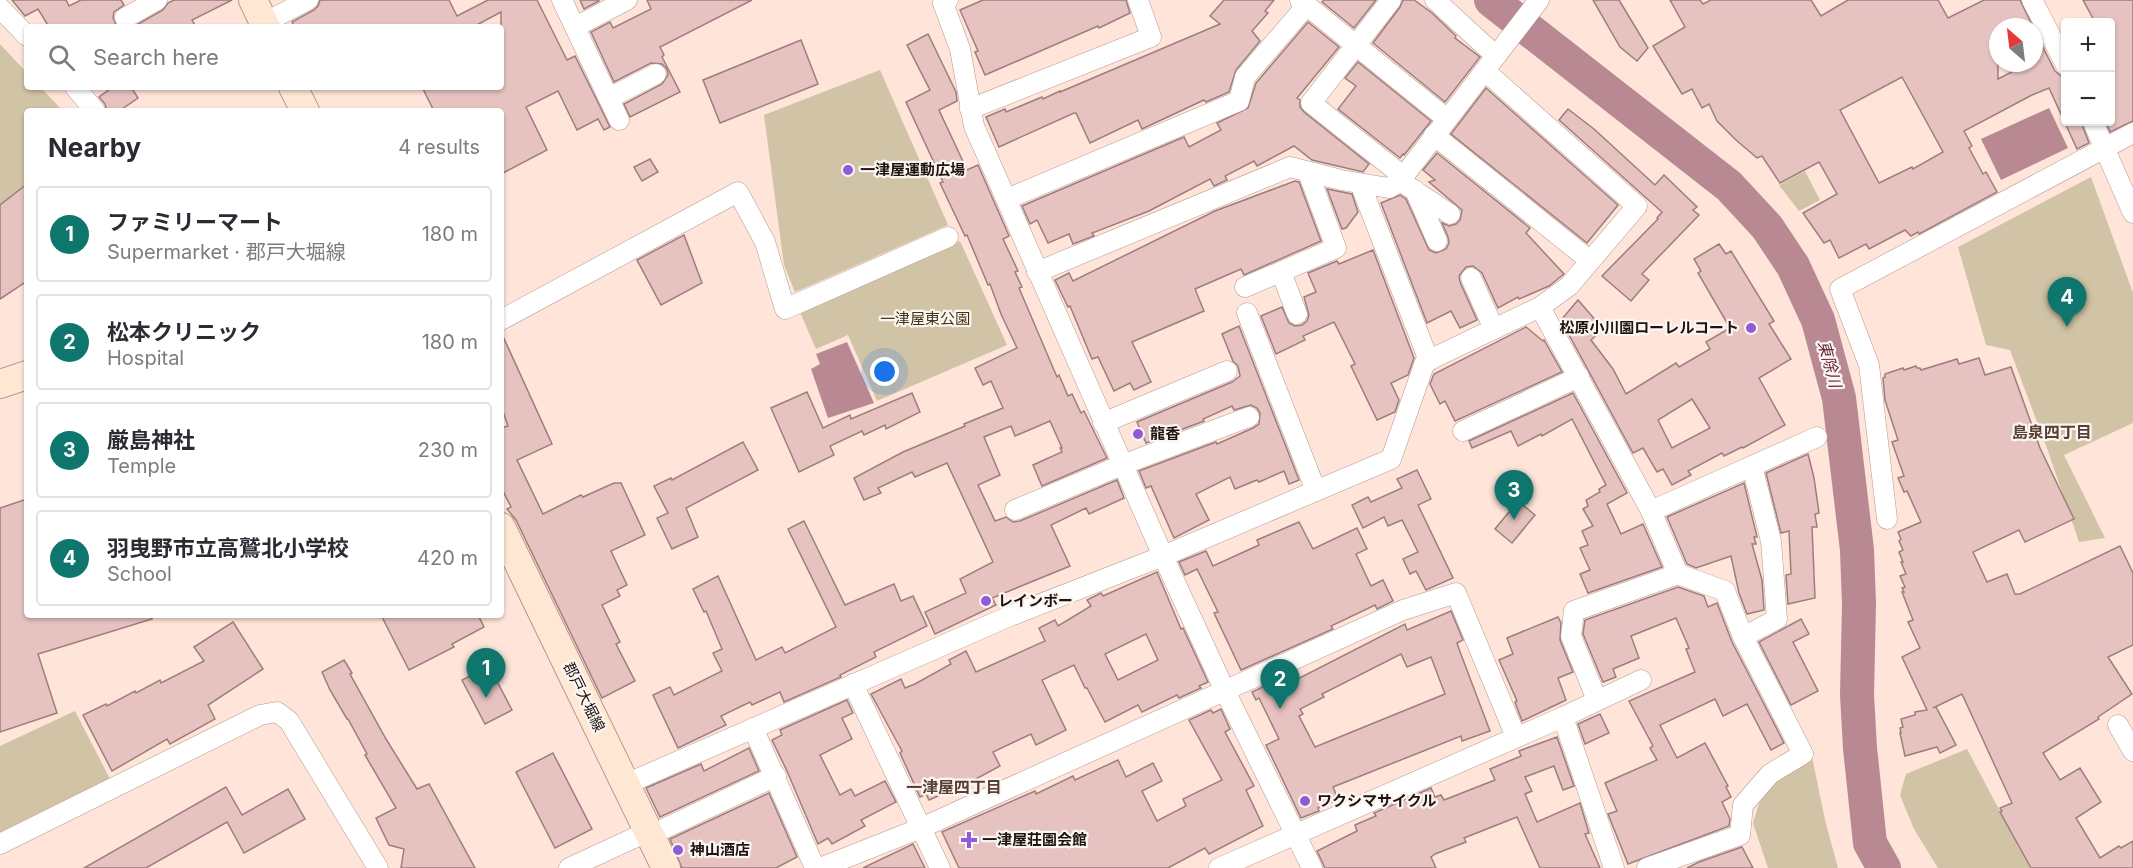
<!DOCTYPE html>
<html lang="en">
<head>
<meta charset="utf-8">
<style>
  :root { --surface:#fff; --page:#f7f7f7; --text:#2b2b33; --muted:#7c7c81; --line:#e1e1e2; --accent:#0f766e }
  body { margin:0; font-family:Inter,"Noto Sans JP",sans-serif; background:var(--page); color:var(--text) }
  .controls { position:absolute; right:18px; top:18px; display:grid; overflow:hidden; border-radius:6px; box-shadow:0 2px 4px #0004 }
  .controls button { width:54px; height:54px; display:grid; place-items:center; padding:0; border:0; border-bottom:2px solid var(--line); background:var(--surface); color:var(--text); font:30px sans-serif }
  .compass { position:absolute; left:1989px; top:18px; width:54px; height:54px; border-radius:50%; background:var(--surface); box-shadow:0 2px 4px #0004; rotate:332deg }
  .you { position:absolute; left:885px; top:372px; width:21px; height:21px; margin:-15px; border:4px solid #fff; border-radius:50%; background:#1a73e8; box-shadow:0 0 0 9px #1a73e833 }
  .badge { display:grid; place-items:center; width:39px; height:39px; border-radius:50%; background:var(--accent); color:#fff; font-size:20px; font-weight:700 }
  .pin { position:absolute; translate:-50% -50px; filter:drop-shadow(0 2px 3px #0008) }
  .pin::after { content:''; position:absolute; top:32px; width:21px; height:18px; background:inherit; clip-path:polygon(0 0,100% 0,50% 100%) }
  .list { margin:0; padding:0; list-style:none }
  h2 { display:flex; justify-content:space-between; align-items:center; height:78px; margin:0; padding:0 24px; font-size:26px }
  h2 small { font-size:20px; font-weight:400; color:var(--muted) }
  .list li { display:grid; grid-template-columns:39px 1fr auto; gap:18px; align-items:center; box-sizing:border-box; height:96px; margin:0 12px 12px; padding:0 12px; border:2px solid var(--line); border-radius:6px }
  .list b { display:block; font-size:22px; white-space:nowrap }
  .list p { margin:0; font-size:20px; white-space:nowrap; color:var(--muted) }
  .list em { font-size:20px; font-style:normal; color:var(--muted) }
  .icon { flex:none; width:33px; height:33px; fill:none; stroke:currentColor; stroke-width:2; stroke-linecap:round; stroke-linejoin:round }
  .map { position:relative; flex:none; width:2133px; height:868px; overflow:hidden }
  .search { position:absolute; background:var(--surface); box-shadow:0 2px 4px #0004; left:24px; top:24px; width:480px; height:66px; display:flex; align-items:center; gap:15px; box-sizing:border-box; padding:0 21px; border-radius:6px; color:var(--muted); font-size:22px }
  .panel { position:absolute; background:var(--surface); box-shadow:0 2px 4px #0004; left:24px; top:108px; width:480px; height:510px; border-radius:6px }
  .map>svg:first-child { display:block }
</style>
</head>
<body>
<div class="map">
<svg width="2133" height="868" viewBox="0 0 2133 868">
  <rect width="100%" height="100%" fill="#fee4d9"/>
  <g fill="#d1c3a5">
    <polygon points="0,44 27,73 27,87 40,87 63,111 27,111 27,183 0,205"/>
    <polygon points="880,70 948,225 795,292 784,265 764,115"/>
    <polygon points="1805,171 1820,200 1799,211 1779,185"/>
    <polygon points="2091,177 2133,293 2133,423 2064,455 2105,538 2079,542 2048,451 2010,350 1986,345 1958,247"/>
    <polygon points="960,241 1007,345 877,401 848,335 816,349 800,312"/>
    <polygon points="75,711 110,779 0,834 0,746"/>
    <polygon points="1967,749 2030,868 1938,868 1914,829 1900,795 1906,774"/>
    <polygon points="1812,757 1825,820 1838,868 1768,868 1753,823 1761,797 1777,777"/>
  </g>
  <g fill="#b88893">
    <polygon points="2049,108 2068,148 2001,180 1981,139"/>
    <polygon points="847,342 874,403 828,418 811,369 820,364 816,354"/>
  </g>
  <g fill="none" stroke-linecap="round" stroke-linejoin="round">
    <polyline stroke="#b88893" stroke-width="34" points="1491,0 1729,186 1767,227 1793,266 1818,320 1839,398 1857,550 1859,604 1857,695 1860,748 1870,843 1884,868"/>
  </g>
  <g fill="#e6c3c0" stroke="#9e7e7c" stroke-width="1.5" fill-rule="evenodd">
    <polygon points="12,0 66,0 69,6 81,0 121,0 124,5 114,12 113,18 117,27 49,27 38,9 25,16"/>
    <polygon points="174,0 232,0 192,20 196,27 133,27 163,10 168,3"/>
    <polygon points="320,0 449,0 457,16 488,0 537,0 567,60 575,56 610,127 604,130 598,119 577,130 558,91 526,107 547,150 501,174 501,111 434,111 422,87 501,87 501,12 473,27 295,27 292,22 314,10 318,6"/>
    <polygon points="580,0 598,0 599,1 584,9"/>
    <polygon points="647,0 752,0 660,47 664,55 662,57 680,92 630,117 624,104 662,84 668,75 667,69 662,64 651,63 614,82 591,32 610,22 613,28 651,9"/>
    <polygon points="983,0 1126,0 1130,13 1099,28 1098,26 985,75 975,52 978,51 960,10"/>
    <polygon points="1224,0 1274,0 1265,11 1268,13 1252,31 1260,41 1236,70 1229,92 1206,102 1204,100 1142,129 1138,120 1090,143 1076,113 1074,113 999,147 986,117 1005,109 1006,112 1042,97 1043,99 1060,91 1060,92 1220,24 1210,16"/>
    <polygon points="1324,0 1376,0 1354,28 1322,2"/>
    <polygon points="1403,0 1414,0 1432,13 1456,36 1455,38 1480,57 1445,102 1373,43 1400,7"/>
    <polygon points="1593,0 1619,0 1648,48 1637,61 1620,47"/>
    <path d="M 1670,0 L 1700,0 L 1703,4 L 1711,0 L 1811,0 L 1821,16 L 1848,0 L 1938,0 L 1948,18 L 1984,0 L 2020,0 L 2033,27 L 1998,27 L 1998,79 L 2029,63 L 2034,63 L 2034,30 L 2055,71 L 2066,80 L 2066,122 L 2081,122 L 2089,143 L 2077,149 L 2049,88 L 2032,95 L 1964,131 L 1972,146 L 1969,148 L 1983,174 L 1986,172 L 1997,192 L 1919,234 L 1918,232 L 1911,236 L 1905,230 L 1869,249 L 1866,244 L 1839,258 L 1830,240 L 1824,243 L 1803,213 L 1837,194 L 1819,162 L 1780,183 L 1762,156 L 1757,158 L 1736,140 L 1717,121 L 1709,104 L 1702,108 L 1692,89 L 1682,94 L 1653,46 L 1685,27 ZM 1902,77 L 1943,152 L 1913,169 L 1912,167 L 1879,183 L 1840,110 Z"/>
    <polygon points="2083,0 2133,0 2133,121 2110,132 2106,122 2110,122 2110,22 2095,22"/>
    <polygon points="1308,22 1339,47 1297,98 1300,100 1300,107 1304,112 1369,164 1363,172 1312,160 1294,146 1257,166 1254,161 1225,176 1227,180 1214,186 1210,179 1149,211 1092,233 1094,236 1073,244 1069,234 1048,243 1037,220 1030,224 1022,206 1184,137 1189,147 1221,130 1217,123 1248,108 1256,83"/>
    <polygon points="928,34 956,92 957,101 939,110 967,170 978,165 1009,236 1003,239 1018,271 1015,272 1022,287 1019,288 1057,377 1059,375 1068,396 1072,394 1081,413 1084,411 1107,458 1042,486 1033,465 1062,452 1060,448 1062,448 1050,421 1015,436 1011,426 984,437 1000,475 978,485 995,521 1006,517 1013,522 1020,521 1117,480 1124,498 1089,514 1086,508 1051,525 1070,566 992,598 996,605 935,634 925,612 966,593 960,579 993,562 947,463 915,477 912,472 878,488 881,493 864,500 854,478 903,452 965,426 964,424 1003,408 991,381 983,385 975,368 1017,348 1001,314 990,284 988,285 967,235 965,236 940,183 943,182 906,102 930,90 907,45"/>
    <polygon points="801,40 818,84 720,123 703,80"/>
    <polygon points="1358,62 1431,121 1404,155 1403,154 1400,158 1338,109 1356,86 1345,78"/>
    <polygon points="113,87 131,87 138,98 119,111 107,111 105,104 99,97"/>
    <polygon points="1486,88 1618,205 1587,243 1451,134"/>
    <polygon points="1568,109 1594,129 1655,185 1664,175 1697,207 1693,210 1699,215 1642,274 1649,280 1631,301 1602,276 1658,219 1657,218 1662,212 1559,120"/>
    <polygon points="1437,153 1530,228 1526,233 1564,274 1549,286 1519,299 1518,297 1498,308 1482,273 1473,266 1466,267 1459,276 1460,282 1477,320 1460,328 1451,311 1427,323 1381,203 1400,195 1406,199 1429,250 1436,253 1446,249 1449,243 1448,237 1442,223 1449,226 1456,224 1460,220 1462,210 1429,182 1435,180 1423,170"/>
    <polygon points="650,159 658,172 642,181 634,167"/>
    <polygon points="1295,181 1299,182 1321,241 1244,275 1241,269 1195,289 1204,311 1132,342 1151,382 1134,390 1130,383 1114,391 1098,357 1092,359 1070,306 1068,307 1055,280 1069,273 1073,281 1215,211"/>
    <polygon points="27,184 27,281 0,299 0,205"/>
    <polygon points="1327,189 1352,194 1358,212 1346,228 1342,229"/>
    <polygon points="684,235 702,283 661,305 637,260"/>
    <path d="M 1719,244 L 1726,254 L 1731,251 L 1774,321 L 1769,324 L 1791,359 L 1759,378 L 1785,425 L 1743,448 L 1742,447 L 1724,456 L 1722,453 L 1688,471 L 1691,475 L 1672,485 L 1663,469 L 1657,472 L 1643,448 L 1633,453 L 1561,320 L 1578,300 L 1603,329 L 1591,340 L 1613,369 L 1626,394 L 1676,363 L 1679,367 L 1710,349 L 1706,342 L 1730,328 L 1698,273 L 1701,271 L 1694,259 ZM 1692,399 L 1710,428 L 1672,448 L 1658,420 Z"/>
    <polygon points="1373,250 1414,358 1408,375 1391,383 1399,400 1395,412 1377,420 1351,366 1355,364 1334,322 1303,336 1305,340 1276,354 1261,316 1282,307 1289,323 1295,326 1302,325 1307,321 1309,315 1304,297 1316,292 1308,273 1337,261 1339,264"/>
    <polygon points="1239,326 1299,480 1289,484 1284,471 1259,482 1257,480 1235,489 1230,477 1196,494 1209,520 1174,538 1151,486 1146,488 1139,471 1216,442 1217,444 1253,428 1259,424 1260,413 1257,408 1251,405 1234,410 1232,406 1203,419 1204,421 1146,443 1137,422 1232,382 1240,376 1238,366 1233,361 1222,334"/>
    <polygon points="1526,327 1543,341 1544,340 1562,372 1455,421 1445,401 1440,404 1430,384 1434,374"/>
    <polygon points="501,332 552,444 517,460 543,514 581,495 583,497 614,483 621,483 645,535 611,551 627,585 617,590 620,596 602,605 620,642 616,644 635,681 602,698 516,520 507,509 511,507 501,487 501,428 508,426 501,406"/>
    <polygon points="1979,358 1985,375 2011,367 2040,448 2074,519 2025,542 2019,530 1973,552 1987,582 2007,574 2015,594 2020,594 2120,546 2133,573 2133,645 2108,657 2132,694 2098,717 2099,719 2043,753 2060,780 2080,768 2101,802 2076,818 2100,858 2119,846 2121,848 2133,841 2133,868 2031,868 2000,812 2002,811 2000,808 2012,803 1962,694 1933,708 1936,707 1956,745 1940,753 1937,747 1905,756 1900,733 1901,733 1900,728 1903,727 1901,719 1915,715 1915,712 1927,710 1902,657 1920,648 1908,622 1913,620 1902,592 1904,592 1902,588 1905,587 1900,576 1906,574 1901,562 1903,562 1899,552 1903,550 1899,541 1901,539 1898,532 1921,522 1907,491 1904,492 1898,478 1904,476 1892,442 1898,440 1885,400 1883,378 1885,377 1885,374 1903,368 1904,370 1916,366 1917,368 1920,368 1921,370 1957,359 1959,364"/>
    <polygon points="807,392 823,428 850,415 851,419 912,393 920,412 886,429 885,425 864,435 862,431 830,446 834,455 799,472 771,408"/>
    <polygon points="1573,393 1627,493 1607,504 1621,534 1643,524 1662,567 1588,593 1580,574 1590,570 1580,548 1588,545 1582,531 1593,526 1583,509 1588,506 1586,500 1600,492 1599,489 1606,485 1572,419 1542,436 1541,434 1518,446 1511,431 1472,448 1469,441"/>
    <polygon points="743,442 758,470 686,508 698,537 672,549 657,518 668,513 654,486 671,478 672,480"/>
    <polygon points="1808,454 1814,478 1819,513 1815,514 1817,527 1812,527 1815,598 1788,604 1786,575 1791,574 1789,531 1781,533 1766,473"/>
    <polygon points="1417,470 1431,499 1418,505 1453,578 1426,590 1416,571 1410,574 1403,559 1418,552 1402,520 1388,526 1384,517 1363,528 1352,505 1368,497 1371,502 1402,488 1397,479"/>
    <polygon points="1744,483 1757,537 1754,537 1756,544 1752,544 1762,580 1764,610 1747,614 1739,593 1731,556 1696,568 1687,564 1667,517"/>
    <polygon points="27,499 27,615 152,615 152,619 38,654 57,713 0,732 0,508"/>
    <polygon points="1518,501 1535,515 1512,543 1495,529"/>
    <polygon points="804,521 845,605 894,584 901,601 913,596 927,626 874,652 876,657 840,675 841,677 784,702 780,692 752,705 750,702 721,716 726,725 678,748 653,695 670,687 674,695 722,671 713,653 722,649 706,611 704,612 693,589 718,576 756,660 782,647 785,653 836,627 788,529"/>
    <polygon points="1299,522 1313,549 1357,528 1367,549 1356,554 1371,586 1383,580 1393,601 1377,609 1375,605 1331,626 1333,629 1241,670 1214,613 1218,612 1197,569 1185,575 1179,562 1206,551 1213,566 1259,545 1257,540"/>
    <path d="M 1157,572 L 1181,629 L 1183,628 L 1208,682 L 1199,686 L 1201,688 L 1179,698 L 1177,695 L 1142,712 L 1138,705 L 1105,722 L 1087,688 L 1085,688 L 1074,665 L 1042,680 L 1066,730 L 1036,745 L 1031,734 L 993,752 L 1000,766 L 948,794 L 947,792 L 929,800 L 926,794 L 920,797 L 900,753 L 902,751 L 871,694 L 901,679 L 905,688 L 915,684 L 951,664 L 949,660 L 966,651 L 976,672 L 1045,641 L 1039,628 L 1055,620 L 1058,626 L 1091,606 L 1087,600 L 1101,593 L 1103,596 ZM 1146,634 L 1158,660 L 1118,680 L 1105,654 Z"/>
    <polygon points="1678,587 1704,596 1708,607 1717,603 1732,642 1784,743 1771,750 1747,704 1723,716 1715,699 1660,725 1677,758 1705,743 1728,786 1726,787 1731,797 1722,802 1730,819 1729,826 1628,864 1608,814 1617,811 1605,783 1657,760 1650,748 1653,746 1629,701 1695,672 1686,649 1689,648 1676,618 1631,636 1639,658 1613,669 1616,677 1603,682 1583,634 1585,620"/>
    <path d="M 1451,611 L 1463,640 L 1457,643 L 1459,649 L 1490,731 L 1462,741 L 1461,736 L 1333,787 L 1338,799 L 1318,808 L 1319,811 L 1301,818 L 1266,745 L 1279,739 L 1259,698 L 1256,700 L 1252,692 L 1284,677 L 1288,684 L 1405,624 L 1407,630 ZM 1401,654 L 1407,667 L 1431,657 L 1445,694 L 1315,747 L 1299,716 L 1303,714 L 1300,709 L 1324,697 L 1322,694 Z"/>
    <polygon points="381,615 478,615 484,627 452,644 454,647 409,670"/>
    <polygon points="1558,617 1561,623 1560,640 1573,672 1558,678 1566,700 1522,721 1515,702 1517,701 1499,660 1513,654 1507,638"/>
    <polygon points="1801,619 1809,634 1793,642 1818,691 1791,705 1759,642"/>
    <polygon points="233,622 263,669 208,705 215,719 170,744 167,739 112,771 83,715 106,704 107,706 135,691 136,693 160,680 161,683 204,661 194,647"/>
    <polygon points="344,660 352,673 350,674 386,739 417,789 429,784 475,868 401,868 404,849 389,845 376,818 396,808 365,755 367,754 348,719 347,719 330,690 322,672"/>
    <polygon points="489,666 512,710 485,724 462,680"/>
    <polygon points="847,700 853,713 842,718 852,739 820,755 840,795 851,789 855,796 885,781 896,802 861,820 865,826 832,844 828,838 818,844 787,771 772,740 782,735 780,730"/>
    <polygon points="1221,709 1230,729 1225,732 1254,786 1246,790 1263,826 1209,854 1205,848 1168,868 959,868 942,832 1035,791 1036,794 1073,776 1075,780 1118,760 1126,777 1153,763 1162,781 1142,791 1157,821 1186,806 1183,799 1222,780 1189,720 1211,710 1213,713"/>
    <polygon points="1600,714 1609,733 1585,744 1578,724"/>
    <polygon points="1557,737 1574,786 1563,790 1554,766 1525,777 1532,791 1525,794 1537,822 1580,803 1589,833 1585,834 1600,868 1540,868 1517,817 1464,838 1466,842 1435,854 1431,857 1436,868 1325,868 1317,851 1357,831 1355,825 1376,816 1374,813 1431,788 1435,797 1441,795 1444,800 1495,780 1490,769 1521,756 1519,751"/>
    <polygon points="749,748 759,771 660,817 646,788 701,764 704,771"/>
    <polygon points="553,753 592,829 555,848 516,772"/>
    <polygon points="226,787 242,815 288,789 305,819 244,853 227,822 146,868 84,868"/>
    <polygon points="769,793 797,857 776,868 682,868 670,839"/>
    <polygon points="913,844 925,868 863,868"/>
    <polygon points="1742,847 1753,868 1687,868 1699,862"/>
  </g>
  <g fill="none" stroke-linecap="round" stroke-linejoin="round">
    <g stroke="#b89a8e" stroke-width="21">
      <g id="minor">
        <polyline points="562,0 619,120"/>
        <polyline points="948,0 943,3 960,49 974,126 1163,556 1225,691 1312,868"/>
        <polyline points="1300,0 1447,119"/>
        <polyline points="1391,0 1311,103 1403,176"/>
        <polyline points="1435,0 1496,56"/>
        <polyline points="2032,0 2066,65"/>
        <polyline points="0,8 27,36"/>
        <polyline points="125,18 157,0"/>
        <polyline points="264,23 308,0"/>
        <polyline points="575,27 627,0"/>
        <polyline points="75,87 95,111"/>
        <polyline points="609,98 656,74"/>
        <polyline points="970,109 1151,37 1138,0"/>
        <polyline points="2093,122 2133,213"/>
        <polyline points="1434,135 1589,260"/>
        <polyline points="1400,181 1450,214"/>
        <polyline points="1415,190 1437,241"/>
        <polyline points="1363,191 1429,361"/>
        <polyline points="1007,199 1239,101 1245,77 1307,5"/>
        <polyline points="1037,272 1290,167 1341,180 1389,188 1400,181 1539,0"/>
        <polyline points="1281,272 1297,314"/>
        <polyline points="1471,278 1494,329"/>
        <polyline points="1245,287 1336,248 1308,172"/>
        <polyline points="1540,307 1651,511 1678,574"/>
        <polyline points="1247,313 1316,491"/>
        <polyline points="501,320 738,192 765,242 785,309 948,237"/>
        <polyline points="1103,423 1227,371"/>
        <polyline points="1463,431 1579,377"/>
        <polyline points="1015,510 1122,465 1249,417"/>
        <polyline points="1651,511 1817,437"/>
        <polyline points="1887,519 1869,365 1840,289 2133,133"/>
        <polyline points="1743,637 1777,619 1771,541 1752,466"/>
        <polyline points="853,684 940,868"/>
        <polyline points="1597,700 1571,636 1574,611 1678,574 1725,591 1743,637 1803,754 1770,774 1743,805 1740,835 1647,868"/>
        <polyline points="1563,717 1614,868"/>
        <polyline points="2118,725 2133,751"/>
        <polyline points="753,728 815,868"/>
        <polyline points="626,784 1010,616 1163,556 1391,459 1425,362 1540,307 1569,286 1637,206 1485,71"/>
        <polyline points="0,844 260,715 277,712 289,721 378,868"/>
        <polyline points="569,868 649,831 659,831 776,776"/>
        <polyline points="820,868 921,828 1403,610 1456,593 1516,737"/>
        <polyline points="1219,868 1563,717 1641,680"/>
      </g>
    </g>
    <g stroke="#b89a8e" stroke-width="30">
      <g id="secondary">
        <polyline points="253,0 266,27"/>
        <polyline points="293,87 305,111"/>
        <polyline points="0,384 27,375"/>
        <polyline points="501,527 666,868"/>
      </g>
    </g>
    <use href="#minor" stroke="#fff" stroke-width="20"/>
    <use href="#secondary" stroke="#fee8d3" stroke-width="28"/>
  </g>
  <g fill="#905cd5" stroke="#fcf6f3" stroke-width="2">
    <circle cx="848" cy="170" r="6"/>
    <circle cx="1751" cy="328" r="6"/>
    <circle cx="1138" cy="434" r="6"/>
    <circle cx="986" cy="601" r="6"/>
    <circle cx="1305" cy="801" r="6"/>
    <path d="M966 831h6v6h6v6h-6v6h-6v-6h-6v-6h6z"/>
    <circle cx="678" cy="850" r="6"/>
  </g>
  <g text-anchor="middle" stroke-width="4.5" stroke-linejoin="round" paint-order="stroke">
    <g font-size="15" font-weight="bold" fill="#1e130e" stroke="#fcf6f3" text-anchor="start">
      <text x="860" y="175">一津屋運動広場</text>
      <text x="1739" y="333" text-anchor="end">松原小川園ローレルコート</text>
      <text x="1150" y="439">龍香</text>
      <text x="998" y="606">レインボー</text>
      <text x="1317" y="806">ワクシマサイクル</text>
      <text x="982" y="845">一津屋荘園会館</text>
      <text x="690" y="855">神山酒店</text>
    </g>
    <g font-size="15" fill="#433411" stroke="#fcf6f3">
      <text x="925" y="324">一津屋東公園</text>
    </g>
    <g font-size="15" fill="#1e130e" stroke="#fcf6f3">
      <text transform="translate(584 697) rotate(64)" y="5">郡戸大堀線</text>
    </g>
    <g font-size="16" font-style="italic" fill="#65273b" stroke="#fcf6f3">
      <text transform="translate(1830 364) rotate(75)" y="6">東除川</text>
    </g>
    <g font-size="16" font-weight="bold" fill="#593f34" stroke="#fcf6f3">
      <text x="2052" y="438">島泉四丁目</text>
      <text x="954" y="793">一津屋四丁目</text>
    </g>
  </g>
</svg>
<div class="controls">
<button>+</button>
<button>−</button>
</div>
<svg class="compass" viewBox="-18 -18 36 36"><path d="M0-13l5 13h-10z" fill="#e53935"/><path d="M0 13l5-13h-10z" fill="#7c7c81"/></svg>
<div class="you"></div>
<div class="pin badge" style="left:486px;top:698px">1</div>
<div class="pin badge" style="left:1280px;top:709px">2</div>
<div class="pin badge" style="left:1514px;top:520px">3</div>
<div class="pin badge" style="left:2067px;top:327px">4</div>
<div class="search"><svg class="icon" aria-label="search" viewBox="0 0 24 24"><circle cx="10" cy="10" r="6"/><path d="M15 15l6 6"/></svg>Search here</div>
<section class="panel">
<h2>Nearby<small>4 results</small></h2>
<ul class="list">
<li><span class="badge">1</span><div><b>ファミリーマート</b><p>Supermarket · 郡戸大堀線</p></div><em>180 m</em></li>
<li><span class="badge">2</span><div><b>松本クリニック</b><p>Hospital</p></div><em>180 m</em></li>
<li><span class="badge">3</span><div><b>厳島神社</b><p>Temple</p></div><em>230 m</em></li>
<li><span class="badge">4</span><div><b>羽曳野市立高鷲北小学校</b><p>School</p></div><em>420 m</em></li>
</ul>
</section>
</div>
</body>
</html>
